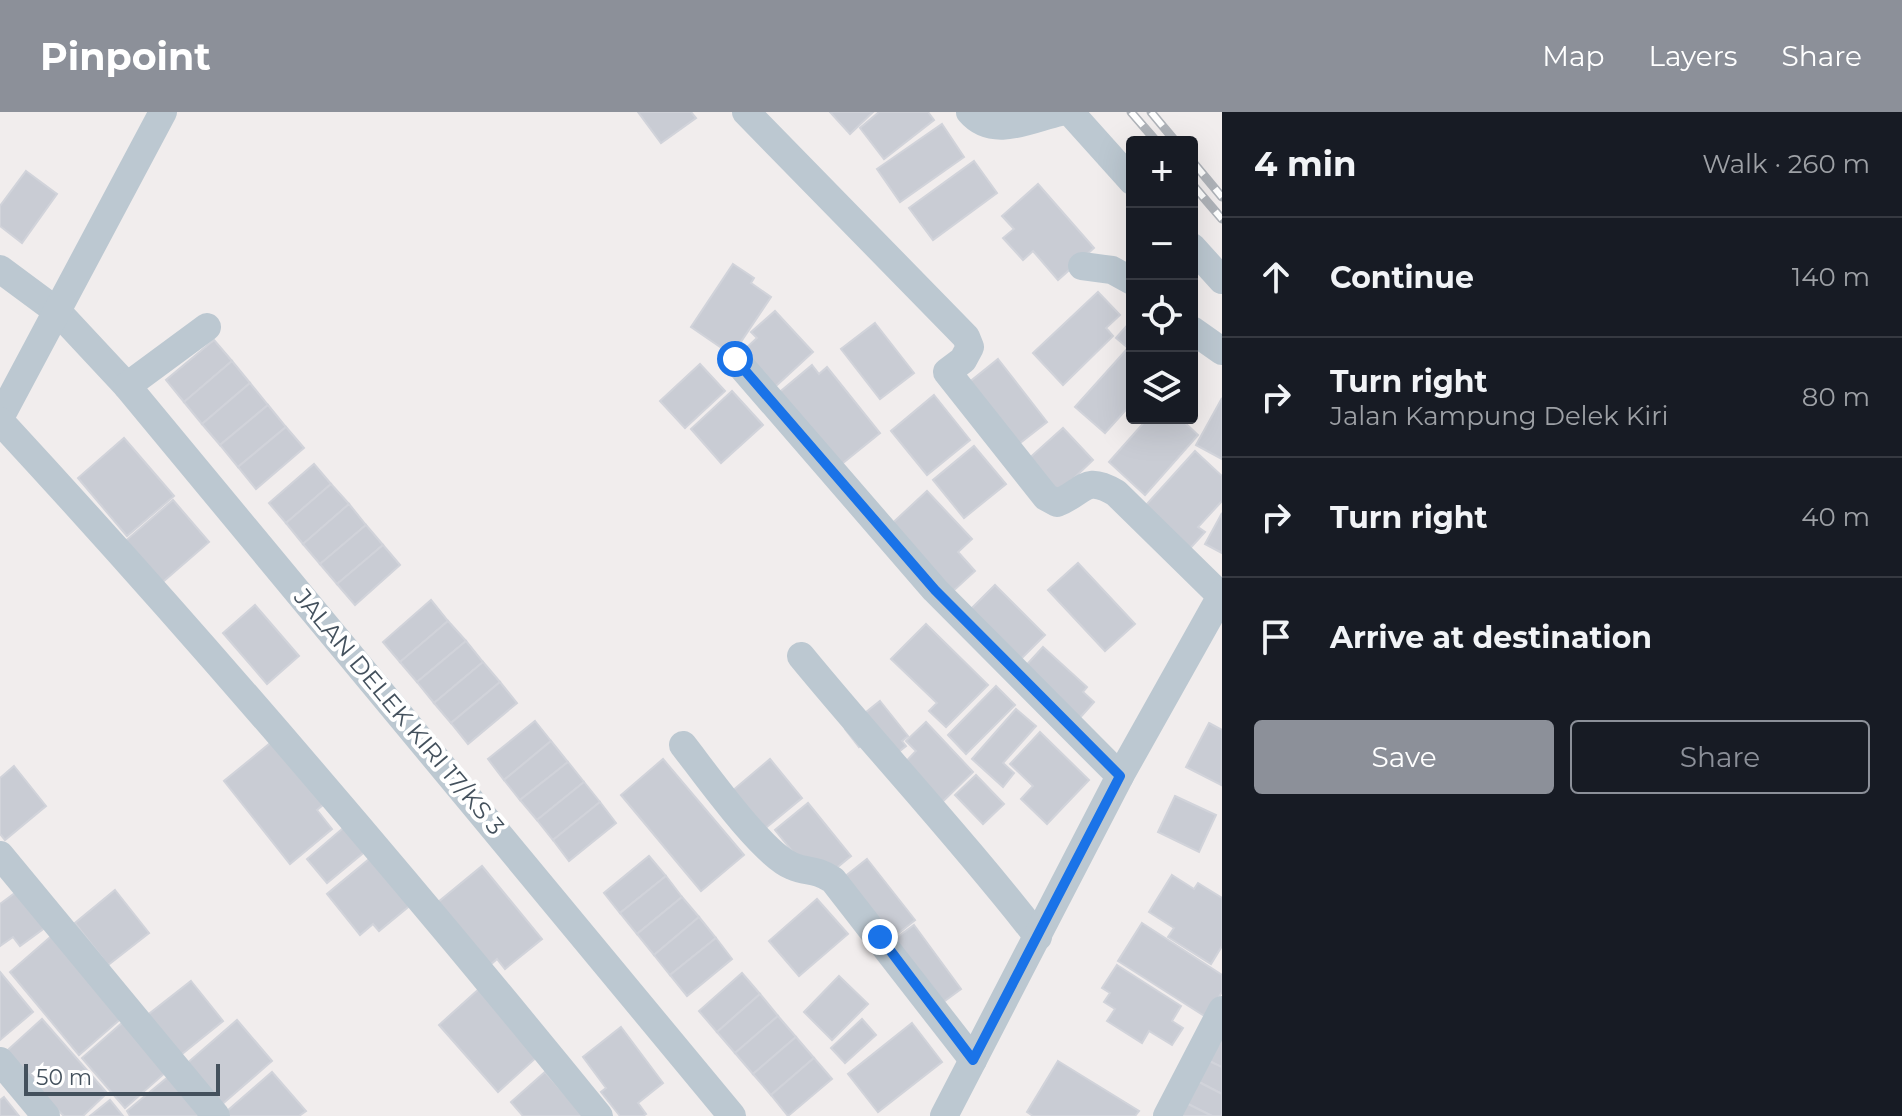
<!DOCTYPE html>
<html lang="en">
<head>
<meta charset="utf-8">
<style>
  :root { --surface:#171b24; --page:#20242c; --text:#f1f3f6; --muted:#9ea1a6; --line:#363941; --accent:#8c9099 }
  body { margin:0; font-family:Montserrat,sans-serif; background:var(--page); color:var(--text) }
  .controls { position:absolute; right:24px; top:24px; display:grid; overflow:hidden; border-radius:8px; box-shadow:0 8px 32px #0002 }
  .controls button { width:72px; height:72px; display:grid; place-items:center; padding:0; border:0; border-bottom:2px solid var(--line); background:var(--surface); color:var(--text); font:40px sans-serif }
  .scale { position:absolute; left:24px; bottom:20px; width:196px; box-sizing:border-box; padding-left:8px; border:4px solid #44515d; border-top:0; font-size:22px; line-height:28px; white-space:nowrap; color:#44515d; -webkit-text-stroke:6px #fff; paint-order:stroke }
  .stop { position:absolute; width:24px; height:24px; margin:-18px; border:6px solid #1a73e8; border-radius:50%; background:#fff }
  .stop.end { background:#1a73e8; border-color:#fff; box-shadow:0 2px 8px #0008 }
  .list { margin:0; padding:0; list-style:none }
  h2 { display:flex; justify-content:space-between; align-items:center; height:104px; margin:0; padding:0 32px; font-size:34px }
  h2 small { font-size:26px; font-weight:400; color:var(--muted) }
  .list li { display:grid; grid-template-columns:52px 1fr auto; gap:24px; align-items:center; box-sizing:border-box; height:120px; padding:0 32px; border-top:2px solid var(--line) }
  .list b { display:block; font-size:30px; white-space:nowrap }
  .list p { margin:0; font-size:26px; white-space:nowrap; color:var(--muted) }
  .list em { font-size:26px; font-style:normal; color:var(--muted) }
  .actions { display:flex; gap:16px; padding:24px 32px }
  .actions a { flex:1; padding:18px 0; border:2px solid var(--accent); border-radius:8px; text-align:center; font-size:28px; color:var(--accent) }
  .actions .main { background:var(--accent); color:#fff }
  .icon { flex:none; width:44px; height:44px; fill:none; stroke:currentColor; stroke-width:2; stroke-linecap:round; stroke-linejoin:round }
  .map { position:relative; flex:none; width:1222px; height:1004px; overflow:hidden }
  header { display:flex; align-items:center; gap:48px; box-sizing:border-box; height:112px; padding:0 40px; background:var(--accent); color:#fff }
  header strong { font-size:38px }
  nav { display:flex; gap:44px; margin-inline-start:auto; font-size:28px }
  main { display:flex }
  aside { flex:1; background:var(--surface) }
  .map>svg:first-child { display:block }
</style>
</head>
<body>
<header>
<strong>Pinpoint</strong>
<nav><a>Map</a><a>Layers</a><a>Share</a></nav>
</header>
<main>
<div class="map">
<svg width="1222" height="1004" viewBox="0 0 1222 1004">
  <rect width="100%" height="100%" fill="#f1eded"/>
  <g fill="#c9ccd4" stroke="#d1d3da" stroke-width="2">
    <polygon points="638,0 691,0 696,6 661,31"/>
    <polygon points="830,0 873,0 850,22"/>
    <polygon points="879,0 928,0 934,8 884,47 860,16"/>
    <polygon points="942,12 964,45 900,90 877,57"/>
    <polygon points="974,49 997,81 933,128 909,96"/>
    <polygon points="26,59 57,82 22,131 0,114 0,94"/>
    <polygon points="1038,72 1094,136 1058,168 1033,139 1023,148 1003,126 1014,117 1002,104"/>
    <polygon points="733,152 754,166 751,171 771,185 732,243 691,215"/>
    <polygon points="1098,180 1120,203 1106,216 1113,224 1063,273 1033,241"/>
    <polygon points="775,199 813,240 764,285 732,249 757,226 751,220"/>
    <polygon points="1132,208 1132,291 1105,321 1075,295 1128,236 1116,226"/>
    <polygon points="875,211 914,261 880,287 841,237"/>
    <polygon points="214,228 232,249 184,290 166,268"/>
    <polygon points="998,247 1047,310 1010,339 962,276"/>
    <polygon points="232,249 250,271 202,312 184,290"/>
    <polygon points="700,252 725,279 685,316 660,289"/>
    <polygon points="812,253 819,262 827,255 880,321 828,363 769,289"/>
    <polygon points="250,271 268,293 220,333 202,312"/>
    <polygon points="732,279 763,313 721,351 691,317"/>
    <polygon points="934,283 970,328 927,363 891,319"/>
    <polygon points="1222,286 1222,347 1196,333"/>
    <polygon points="268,293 286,315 238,355 220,333"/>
    <polygon points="1148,306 1180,306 1198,323 1145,383 1109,350"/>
    <polygon points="286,315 304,336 256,377 238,355"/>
    <polygon points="1063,316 1093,348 1055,384 1025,350"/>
    <polygon points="124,326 174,384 127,424 78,366"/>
    <polygon points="974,334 1006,372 964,406 933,368"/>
    <polygon points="1195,339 1222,364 1222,389 1198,415 1205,420 1185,442 1146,393"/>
    <polygon points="314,352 331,372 286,411 269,391"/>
    <polygon points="331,372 349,392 303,432 286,411"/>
    <polygon points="927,379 972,427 958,440 975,459 951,481 885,418"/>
    <polygon points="173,388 209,430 158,474 122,432"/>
    <polygon points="349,392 366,413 320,452 303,432"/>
    <polygon points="1222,401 1222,441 1205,432"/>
    <polygon points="366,413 383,433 337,472 320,452"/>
    <polygon points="383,433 400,453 355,493 337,472"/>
    <polygon points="1078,451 1135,512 1105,539 1048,478"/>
    <polygon points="995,473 1045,523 1020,548 962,506"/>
    <polygon points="431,488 448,509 400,550 383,530"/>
    <polygon points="255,493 299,544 267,572 223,521"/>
    <polygon points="448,509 466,529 417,570 400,550"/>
    <polygon points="926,512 988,573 946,615 929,599 937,591 891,547"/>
    <polygon points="466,529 483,550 434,591 417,570"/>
    <polygon points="1043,535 1087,575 1083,580 1094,590 1077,609 1021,559"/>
    <polygon points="483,550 500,570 451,611 434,591"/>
    <polygon points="500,570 517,591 468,632 451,611"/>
    <polygon points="996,574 1015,593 966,642 948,623"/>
    <polygon points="880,589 908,624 902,629 906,634 891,646 873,624 859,635 845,617"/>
    <polygon points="1016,597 1036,614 1003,651 1014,661 1003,675 972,647"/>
    <polygon points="535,609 551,629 504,668 488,647"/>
    <polygon points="926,610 973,660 933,699 896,660 916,639 906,629"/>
    <polygon points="1209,611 1222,618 1221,673 1186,655"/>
    <polygon points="1040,620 1089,668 1047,712 1021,687 1033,674 1010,652"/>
    <polygon points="274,628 324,692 317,698 332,717 290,752 224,669"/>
    <polygon points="551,629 568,650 520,688 504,668"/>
    <polygon points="663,647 744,743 701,779 621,683"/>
    <polygon points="770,647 802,686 751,728 719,690"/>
    <polygon points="568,650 584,670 537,708 520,688"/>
    <polygon points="14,654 46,694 5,728 0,722 0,666"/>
    <polygon points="976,663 1004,692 983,712 955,683"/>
    <polygon points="584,670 600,690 553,728 537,708"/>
    <polygon points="1175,684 1216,703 1199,740 1158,720"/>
    <polygon points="600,690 616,711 569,749 553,728"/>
    <polygon points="808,691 851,744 818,771 775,718"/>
    <polygon points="348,712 368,737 327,771 307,747"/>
    <polygon points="374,743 413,791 379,819 373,812 360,823 327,782"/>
    <polygon points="649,744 666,764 620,801 604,781"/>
    <polygon points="867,747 915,808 880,836 833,774"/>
    <polygon points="482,754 542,827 505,857 497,847 489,854 437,791"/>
    <polygon points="1172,763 1194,777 1198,771 1222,786 1222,834 1211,852 1168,825 1174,816 1149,800"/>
    <polygon points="666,764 682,785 637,822 620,801"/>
    <polygon points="19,778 46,815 20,834 13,825 0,834 0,792"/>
    <polygon points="115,778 149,821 108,853 75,811"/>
    <polygon points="682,785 699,805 654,843 637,822"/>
    <polygon points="817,787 848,822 799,864 769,829"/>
    <polygon points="699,805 716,826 670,863 654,843"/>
    <polygon points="1142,811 1222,863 1222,880 1206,905 1118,849"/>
    <polygon points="914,813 961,877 935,896 888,832"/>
    <polygon points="55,821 124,904 79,943 10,860"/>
    <polygon points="716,826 732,847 687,884 670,863"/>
    <polygon points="1117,853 1181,894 1172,909 1183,916 1172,933 1149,919 1142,931 1107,909 1115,897 1104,890 1110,881 1102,876"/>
    <polygon points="0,860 33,900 0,928"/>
    <polygon points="742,861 760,882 717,920 699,899"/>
    <polygon points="839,864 868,892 832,928 804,900"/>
    <polygon points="191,869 223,909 177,946 145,905"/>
    <polygon points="479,877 538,944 498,980 439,913"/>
    <polygon points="760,882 778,904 735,941 717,920"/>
    <polygon points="778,904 796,925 753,962 735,941"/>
    <polygon points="42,907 107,981 83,1004 64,1004 0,945"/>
    <polygon points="862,907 876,923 845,951 831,936"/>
    <polygon points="237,908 272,949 220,994 185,953"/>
    <polygon points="123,910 166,960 125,996 82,946"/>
    <polygon points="912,911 942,950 878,1000 848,962"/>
    <polygon points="621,915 663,971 638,991 646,1002 643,1004 620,1004 601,980 606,976 583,945"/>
    <polygon points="796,925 814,946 771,983 753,962"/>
    <polygon points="1222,928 1222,955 1207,948"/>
    <polygon points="814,946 832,967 788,1004 771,983"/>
    <polygon points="1207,948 1222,955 1222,982 1197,969"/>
    <polygon points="1058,949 1139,999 1135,1004 1033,1004 1027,1000"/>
    <polygon points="272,960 306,999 299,1004 229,1004 226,1000"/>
    <polygon points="545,960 584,1004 523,1004 511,990"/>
    <polygon points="168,965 199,1004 130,1004 127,999"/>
    <polygon points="1197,969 1222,982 1222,1004 1212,1004 1186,991"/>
    <polygon points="4,985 19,1004 0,1004 0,988"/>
    <polygon points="110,988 123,1004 90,1004"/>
    <polygon points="1186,991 1212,1004 1179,1004"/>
  </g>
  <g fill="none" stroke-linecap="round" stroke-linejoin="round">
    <g stroke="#bcc8d1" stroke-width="28">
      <path d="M 746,0 L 966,225 L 970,235 L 963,248 L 947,260 L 1046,385 L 1057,391 C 1085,380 1084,362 1116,381 L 1221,484"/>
      <path d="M 970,0 C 993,27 1030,7 1060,0"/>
      <polyline points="1070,0 1132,69"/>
      <polyline points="1192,135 1222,168"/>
      <polyline points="1082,154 1112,158 1132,169"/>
      <polyline points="0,157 58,200 127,274"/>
      <polyline points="207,215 127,274 732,1004"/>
      <polyline points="1192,218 1222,239"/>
      <polyline points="735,247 935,478 1120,664"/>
      <polyline points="0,306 163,0"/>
      <path d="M 0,309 C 208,534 406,767 599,1004"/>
      <path d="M 801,544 C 879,639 963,728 1038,825"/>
      <path d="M 683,633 C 705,661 762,742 792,754 C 808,761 814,756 833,768 L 973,948"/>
      <polyline points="0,743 216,1004"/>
      <polyline points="0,949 46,1004"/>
      <polyline points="944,1004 1120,664 1222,482"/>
      <polyline points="1167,1004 1222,898"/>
    </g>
    <g stroke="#afb3b9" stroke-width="9">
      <g id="rail">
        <polyline points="1131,0 1157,30"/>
        <polyline points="1151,0 1176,30"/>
        <polyline points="1192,49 1222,85"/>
        <polyline points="1192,72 1222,107"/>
      </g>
    </g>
    <use href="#rail" stroke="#fff" stroke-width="6" stroke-dasharray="18" stroke-linecap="butt"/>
  </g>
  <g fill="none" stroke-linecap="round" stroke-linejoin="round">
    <polyline stroke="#1a73e8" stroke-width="10" points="735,247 935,478 1120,664 973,948 880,825"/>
  </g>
  <g text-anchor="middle" stroke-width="8" stroke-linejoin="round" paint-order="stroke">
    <g font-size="24" fill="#44515d" stroke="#fff">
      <text transform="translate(399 600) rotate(50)" y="8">JALAN DELEK KIRI 17/KS 3</text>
    </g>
  </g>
</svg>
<div class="controls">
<button>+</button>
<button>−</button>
<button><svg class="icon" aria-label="locate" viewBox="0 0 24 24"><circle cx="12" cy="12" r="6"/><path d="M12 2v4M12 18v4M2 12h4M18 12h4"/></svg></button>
<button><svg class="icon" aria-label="layers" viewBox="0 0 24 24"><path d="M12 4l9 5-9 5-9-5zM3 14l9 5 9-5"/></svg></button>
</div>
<div class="scale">50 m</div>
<div class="stop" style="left:735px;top:247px"></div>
<div class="stop end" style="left:880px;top:825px"></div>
</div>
<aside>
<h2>4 min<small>Walk · 260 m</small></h2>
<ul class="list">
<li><svg class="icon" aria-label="ahead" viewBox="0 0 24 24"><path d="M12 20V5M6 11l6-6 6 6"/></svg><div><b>Continue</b></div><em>140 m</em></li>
<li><svg class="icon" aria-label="right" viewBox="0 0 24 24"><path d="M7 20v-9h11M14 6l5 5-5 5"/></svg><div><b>Turn right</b><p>Jalan Kampung Delek Kiri</p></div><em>80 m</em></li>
<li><svg class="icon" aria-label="right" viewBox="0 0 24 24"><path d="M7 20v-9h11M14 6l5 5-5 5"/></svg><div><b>Turn right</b></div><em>40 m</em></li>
<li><svg class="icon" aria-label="arrive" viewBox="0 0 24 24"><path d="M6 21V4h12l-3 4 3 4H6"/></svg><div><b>Arrive at destination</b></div></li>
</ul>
<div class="actions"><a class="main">Save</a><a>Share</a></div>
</aside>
</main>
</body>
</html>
